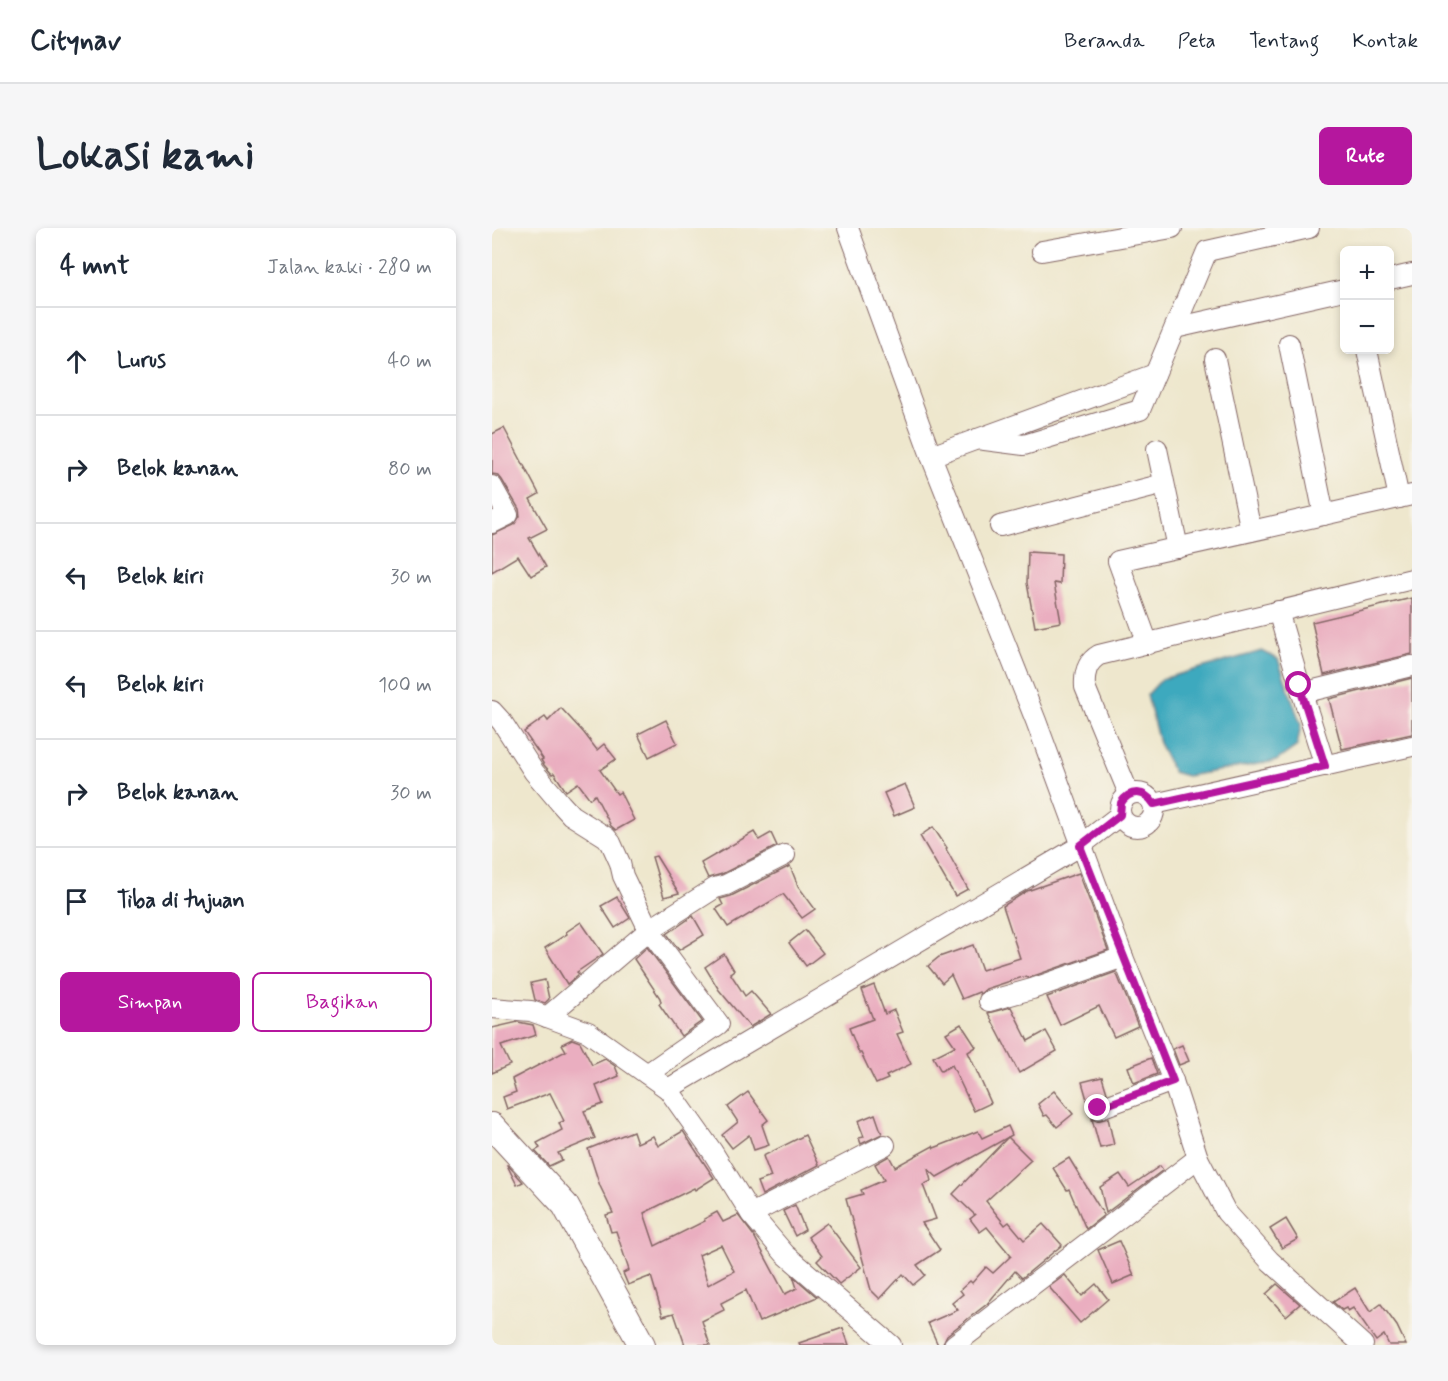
<!DOCTYPE html>
<html lang="id">
<head>
<meta charset="utf-8">
<style>
  :root { --surface:#fff; --page:#f6f6f7; --text:#1f2937; --muted:#747a83; --line:#e0e1e3; --accent:#b5179e }
  body { margin:0; font-family:Mynerve,sans-serif; background:var(--page); color:var(--text) }
  .controls { position:absolute; right:18px; top:18px; display:grid; overflow:hidden; border-radius:9px; box-shadow:0 3px 9px #0003 }
  .controls button { width:54px; height:54px; display:grid; place-items:center; padding:0; border:0; border-bottom:2px solid var(--line); background:var(--surface); color:var(--text); font:30px sans-serif }
  .stop { position:absolute; width:18px; height:18px; margin:-14px; border:4px solid #b5179e; border-radius:50%; background:#fff }
  .stop.end { background:#b5179e; border-color:#fff; box-shadow:0 2px 6px #0008 }
  .list { margin:0; padding:0; list-style:none }
  h2 { display:flex; justify-content:space-between; align-items:center; height:78px; margin:0; padding:0 24px; font-size:26px }
  h2 small { font-size:20px; font-weight:400; color:var(--muted) }
  .list li { display:grid; grid-template-columns:39px 1fr auto; gap:18px; align-items:center; box-sizing:border-box; height:108px; padding:0 24px; border-top:2px solid var(--line) }
  .list b { display:block; font-size:22px; white-space:nowrap }
  .list em { font-size:20px; font-style:normal; color:var(--muted) }
  .actions { display:flex; gap:12px; padding:18px 24px }
  .actions a { flex:1; padding:14px 0; border:2px solid var(--accent); border-radius:9px; text-align:center; font-size:21px; color:var(--accent) }
  .actions .main { background:var(--accent); color:#fff }
  .icon { flex:none; width:33px; height:33px; fill:none; stroke:currentColor; stroke-width:2; stroke-linecap:round; stroke-linejoin:round }
  .map { position:relative; flex:none; width:920px; height:1117px; overflow:hidden; border-radius:9px }
  header { display:flex; align-items:center; gap:36px; box-sizing:border-box; height:84px; padding:0 30px; background:var(--surface); border-bottom:2px solid var(--line) }
  header strong { font-size:28px }
  nav { display:flex; gap:33px; margin-inline-start:auto; font-size:21px }
  .intro { display:flex; align-items:center; justify-content:space-between; box-sizing:border-box; height:144px; padding:0 36px }
  h1 { margin:0; font-size:42px }
  .button { padding:15px 27px; border-radius:9px; background:var(--accent); color:#fff; font-size:21px; font-weight:700 }
  main { display:flex; gap:36px; padding:0 36px }
  aside { flex:1; background:var(--surface); border-radius:9px; box-shadow:0 3px 9px #0003 }
  .map>svg:first-child { display:block }
</style>
</head>
<body>
<header>
<strong>Citynav</strong>
<nav><a>Beranda</a><a>Peta</a><a>Tentang</a><a>Kontak</a></nav>
</header>
<div class="intro"><h1>Lokasi kami</h1><a class="button">Rute</a></div>
<main>
<aside>
<h2>4 mnt<small>Jalan kaki · 280 m</small></h2>
<ul class="list">
<li><svg class="icon" aria-label="ahead" viewBox="0 0 24 24"><path d="M12 20V5M6 11l6-6 6 6"/></svg><div><b>Lurus</b></div><em>40 m</em></li>
<li><svg class="icon" aria-label="right" viewBox="0 0 24 24"><path d="M7 20v-9h11M14 6l5 5-5 5"/></svg><div><b>Belok kanan</b></div><em>80 m</em></li>
<li><svg class="icon" aria-label="left" viewBox="0 0 24 24"><path d="M17 20v-9H6M10 6l-5 5 5 5"/></svg><div><b>Belok kiri</b></div><em>30 m</em></li>
<li><svg class="icon" aria-label="left" viewBox="0 0 24 24"><path d="M17 20v-9H6M10 6l-5 5 5 5"/></svg><div><b>Belok kiri</b></div><em>100 m</em></li>
<li><svg class="icon" aria-label="right" viewBox="0 0 24 24"><path d="M7 20v-9h11M14 6l5 5-5 5"/></svg><div><b>Belok kanan</b></div><em>30 m</em></li>
<li><svg class="icon" aria-label="arrive" viewBox="0 0 24 24"><path d="M6 21V4h12l-3 4 3 4H6"/></svg><div><b>Tiba di tujuan</b></div></li>
</ul>
<div class="actions"><a class="main">Simpan</a><a>Bagikan</a></div>
</aside>
<div class="map">
<svg width="920" height="1117" viewBox="0 0 920 1117">
  <rect width="100%" height="100%" fill="#f7f3e8"/>
  <filter id="ink" filterUnits="userSpaceOnUse"><feTurbulence type="fractalNoise" baseFrequency=".0167" numOctaves="2"/><feDisplacementMap in="SourceGraphic" scale="12" xChannelSelector="R" yChannelSelector="G"/><feConvolveMatrix kernelMatrix="1 2 1 2 8 2 1 2 1" color-interpolation-filters="sRGB"/></filter>
  <filter id="wash" filterUnits="userSpaceOnUse"><feTurbulence type="fractalNoise" baseFrequency=".008" numOctaves="4" result="noise"/><feDisplacementMap in="SourceGraphic" scale="24" xChannelSelector="R" yChannelSelector="G"/><feGaussianBlur stdDeviation="1.35" result="paint"/><feColorMatrix in="noise" values="0 0 0 0 0 0 0 0 0 0 0 0 0 0 0 0 0 1.4 0 .05"/><feComposite in="paint" operator="in"/></filter>
  <g filter="url(#wash)">
    <rect width="100%" height="100%" fill="#eee7cd"/>
    <polygon fill="#3ea9be" stroke="#446474" stroke-width="1.5" points="770,423 786,431 809,497 805,518 784,533 695,548 681,544 667,515 655,467 670,451"/>
    <g id="blocks">
      <g fill="#eaaec0" fill-rule="evenodd">
        <polygon points="12,200 47,266 38,271 55,301 37,310 54,339 39,348 26,328 0,344 0,307 22,297 28,288 27,281 10,252 6,247 0,246 0,206"/>
        <polygon points="536,324 569,326 568,356 562,355 569,394 543,399 535,355"/>
        <polygon points="920,370 920,426 832,447 820,394"/>
        <polygon points="920,450 920,506 850,521 837,471"/>
        <polygon points="69,480 92,505 105,522 112,516 124,531 108,542 125,566 128,564 142,592 124,602 119,598 103,567 98,571 86,555 74,563 62,545 60,546 52,537 49,532 51,531 32,504 53,489 56,493"/>
        <polygon points="174,492 185,515 157,529 146,506"/>
        <polygon points="413,556 423,579 402,588 392,565"/>
        <polygon points="441,599 455,620 454,621 476,661 463,668 428,608"/>
        <polygon points="262,604 267,612 279,605 285,618 230,646 216,650 209,635"/>
        <polygon points="164,628 187,665 172,669 160,629"/>
        <polygon points="298,638 306,658 323,681 310,690 291,666 236,699 224,681 231,677 228,671 239,668"/>
        <polygon points="587,645 616,722 536,750 534,748 494,761 488,766 487,764 470,771 459,747 450,755 436,738 447,729 481,717 490,742 528,730 511,678 535,663"/>
        <polygon points="125,669 138,690 123,700 109,678"/>
        <polygon points="201,688 212,707 187,722 175,706"/>
        <polygon points="89,694 111,726 85,744 87,746 75,756 53,720 75,706 74,704"/>
        <polygon points="313,702 331,725 314,738 297,715"/>
        <polygon points="155,719 210,793 189,808 167,776 169,774 168,770 142,731"/>
        <polygon points="232,726 242,742 238,745 253,768 259,763 279,786 258,799 227,762 213,739"/>
        <polygon points="624,744 646,798 622,809 607,778 568,797 555,769"/>
        <polygon points="53,752 57,771 53,775 43,772 39,755"/>
        <polygon points="382,757 393,786 402,782 411,804 405,806 419,836 394,848 396,851 384,856 369,825 367,825 357,800 381,791 370,762"/>
        <polygon points="519,779 536,813 554,803 565,823 527,845 496,785"/>
        <polygon points="26,794 41,797 44,807 9,818 18,837 0,845 0,800"/>
        <polygon points="469,796 484,819 476,824 499,875 482,883 460,837 449,843 441,829 463,818 454,805"/>
        <polygon points="80,811 88,814 100,837 113,831 123,838 127,848 104,858 111,876 92,883 103,910 66,925 70,932 57,938 43,923 48,920 45,915 70,902 67,895 72,893 58,865 15,881 11,869 24,864 20,851 74,823 70,816"/>
        <polygon points="690,817 697,833 687,837 681,821"/>
        <polygon points="659,830 665,846 642,855 636,839"/>
        <polygon points="610,849 615,865 601,870 596,875 590,854"/>
        <polygon points="562,863 581,886 565,899 555,887 552,888 546,876"/>
        <polygon points="256,864 276,892 270,897 277,917 262,922 257,907 240,920 230,907 246,894 236,879"/>
        <polygon points="383,886 390,906 369,916 367,910 372,909 366,893"/>
        <polygon points="616,890 622,917 608,920 600,891 605,893"/>
        <polygon points="516,898 520,907 445,949 436,941 439,953 431,957 444,991 430,995 448,1022 425,1037 433,1047 421,1057 411,1046 388,1071 379,1062 354,971 371,966 369,962 392,952 383,936 397,928 403,939 441,918 442,920 486,903 490,910"/>
        <path d="M 141,903 L 145,915 L 161,908 L 166,918 L 191,903 L 222,950 L 203,962 L 202,960 L 152,985 L 163,1018 L 213,993 L 212,991 L 225,984 L 231,994 L 246,987 L 262,1008 L 293,1066 L 305,1060 L 301,1048 L 325,1069 L 267,1094 L 254,1062 L 229,1075 L 232,1082 L 210,1093 L 218,1117 L 193,1117 L 182,1085 L 171,1088 L 159,1048 L 136,1057 L 131,1045 L 137,1042 L 124,1003 L 119,1004 L 114,987 L 121,985 L 108,958 L 96,921 ZM 229,1017 L 242,1043 L 216,1057 L 207,1027 Z"/>
        <polygon points="313,907 327,937 270,967 265,954 279,949 271,928"/>
        <polygon points="516,909 539,932 494,973 513,997 517,994 532,1012 551,996 570,1017 530,1050 523,1043 495,1076 455,1107 450,1117 446,1117 436,1095 466,1082 460,1075 471,1066 468,1062 478,1053 480,1055 494,1039 501,1045 519,1028 495,999 488,1004 478,991 483,987 461,966"/>
        <polygon points="577,930 612,987 594,1001 577,961 575,962 561,940"/>
        <polygon points="15,937 16,937 31,954 25,957"/>
        <polygon points="668,938 671,942 614,985 608,959 628,946 637,959"/>
        <polygon points="303,977 313,1002 303,1008 291,983"/>
        <polygon points="794,991 806,1011 790,1020 778,1001"/>
        <polygon points="335,995 369,1039 347,1056 325,1033 330,1028 316,1009"/>
        <polygon points="627,1013 642,1047 621,1056 606,1022"/>
        <polygon points="573,1047 590,1068 604,1056 616,1071 588,1095 557,1059"/>
        <polygon points="785,1056 808,1076 794,1088 774,1066"/>
        <polygon points="863,1060 878,1084 889,1076 905,1098 914,1117 897,1117 892,1107 884,1113 861,1080 856,1083 854,1080 850,1082 841,1074"/>
        <polygon points="351,1100 357,1117 308,1117 307,1115"/>
      </g>
    </g>
  </g>
  <g filter="url(#ink)">
    <use href="#blocks" fill-opacity="0" stroke="#836564" stroke-width="1.5"/>
    <g fill="none" stroke-linecap="round" stroke-linejoin="round">
      <g stroke="#836564" stroke-width="22">
        <g id="minor">
          <polyline points="356,0 439,228 544,493 631,729 681,853 706,930 734,984 778,1033 871,1117"/>
          <polyline points="550,23 680,0"/>
          <polyline points="898,51 920,46"/>
          <polyline points="683,100 852,62"/>
          <polyline points="797,116 832,287"/>
          <polyline points="875,122 907,270"/>
          <polyline points="723,131 759,303"/>
          <polyline points="485,211 532,217 648,182 715,23 817,0"/>
          <polyline points="665,221 686,320"/>
          <polyline points="439,228 663,146"/>
          <polyline points="0,258 16,287 0,295"/>
          <polyline points="508,298 672,256"/>
          <polyline points="786,383 810,465 920,438"/>
          <polyline points="656,416 626,333 920,267"/>
          <polyline points="810,465 833,538"/>
          <polyline points="0,483 10,494 42,544 69,576 79,587 114,609 119,615 128,635 131,648 157,702 227,796 155,846"/>
          <circle cx="645" cy="582" r="17"/>
          <path d="M 637,566 L 593,459 C 592,445 595,434 607,427 L 920,351"/>
          <polyline points="662,576 920,518"/>
          <polyline points="497,773 540,761 631,729"/>
          <polyline points="0,780 39,783 96,804 176,861 220,923 259,986 293,1026 399,1117"/>
          <polyline points="55,789 157,702 223,660 234,657 293,627"/>
          <polyline points="176,861 588,618 628,587"/>
          <polyline points="606,881 681,853"/>
          <polyline points="259,986 393,917"/>
          <polyline points="462,1117 706,930"/>
        </g>
      </g>
      <g stroke="#836564" stroke-width="28">
        <polyline id="major" points="0,898 73,977 150,1117"/>
      </g>
      <use href="#minor" stroke="#fff" stroke-width="20"/>
      <use href="#major" stroke="#fff" stroke-width="26"/>
    </g>
  </g>
  <g fill="none" stroke-linecap="round" stroke-linejoin="round" filter="url(#ink)">
    <path stroke="#b5179e" stroke-width="8" d="M 606,880 L 681,853 L 588,618 L 628,587 L 629,575 C 638,561 653,562 662,576 L 833,538 L 807,457"/>
  </g>
</svg>
<div class="controls">
<button>+</button>
<button>−</button>
</div>
<div class="stop" style="left:807px;top:457px"></div>
<div class="stop end" style="left:606px;top:880px"></div>
</div>
</main>
</body>
</html>
